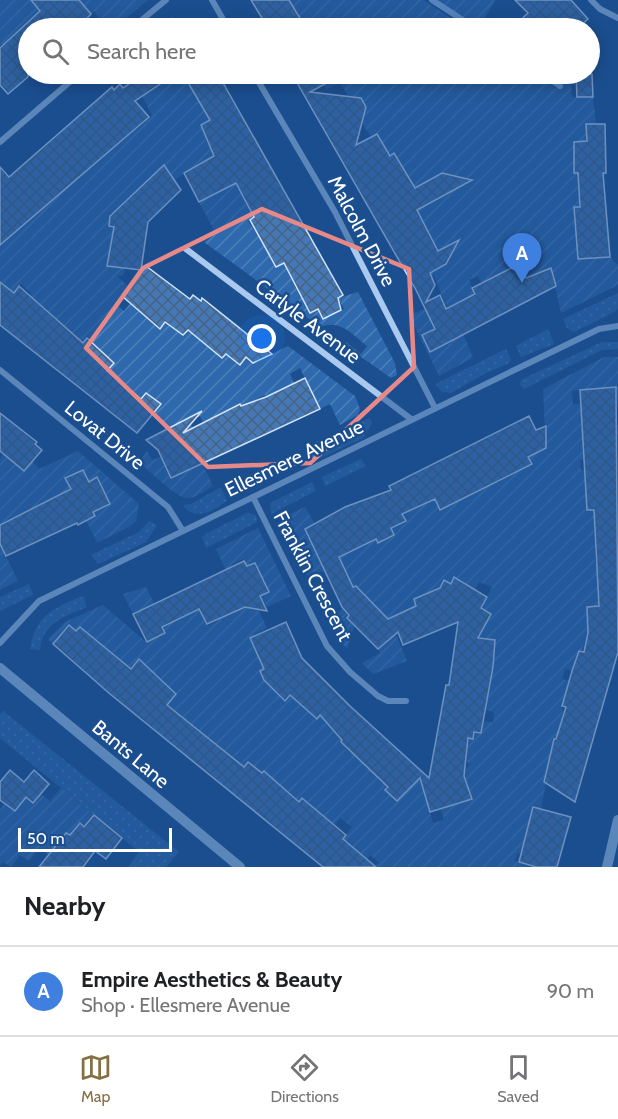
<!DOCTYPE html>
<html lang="en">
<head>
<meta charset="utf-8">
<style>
  :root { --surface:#fff; --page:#f2f2f2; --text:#202124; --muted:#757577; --line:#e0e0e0; --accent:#847042 }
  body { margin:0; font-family:Cabin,sans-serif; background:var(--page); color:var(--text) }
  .scale { position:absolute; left:18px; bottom:15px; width:154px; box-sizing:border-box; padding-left:6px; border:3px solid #fff; border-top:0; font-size:16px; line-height:21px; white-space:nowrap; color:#fff; -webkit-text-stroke:4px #1b4f8f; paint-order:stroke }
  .you { position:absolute; left:262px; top:339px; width:21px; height:21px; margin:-15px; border:4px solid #fff; border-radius:50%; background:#1a73e8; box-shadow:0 0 0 9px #1a73e833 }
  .badge { display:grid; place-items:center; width:39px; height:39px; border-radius:50%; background:var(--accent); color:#fff; font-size:20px; font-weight:700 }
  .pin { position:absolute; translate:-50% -50px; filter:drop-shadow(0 2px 3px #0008) }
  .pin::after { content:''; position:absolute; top:32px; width:21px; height:18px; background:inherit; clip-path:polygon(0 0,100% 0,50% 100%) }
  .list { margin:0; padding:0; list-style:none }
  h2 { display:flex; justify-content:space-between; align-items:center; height:78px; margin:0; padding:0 24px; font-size:26px }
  h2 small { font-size:20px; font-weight:400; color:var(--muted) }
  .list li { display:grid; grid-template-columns:39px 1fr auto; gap:18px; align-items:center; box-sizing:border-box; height:90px; padding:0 24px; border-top:2px solid var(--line) }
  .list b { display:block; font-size:22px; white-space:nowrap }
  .list p { margin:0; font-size:20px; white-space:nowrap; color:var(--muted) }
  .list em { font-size:20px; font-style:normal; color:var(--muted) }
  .icon { flex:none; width:33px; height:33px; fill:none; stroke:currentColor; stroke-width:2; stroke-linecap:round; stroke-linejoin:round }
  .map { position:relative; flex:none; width:618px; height:867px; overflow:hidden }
  .search { position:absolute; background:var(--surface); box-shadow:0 3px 15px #0003; left:18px; right:18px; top:18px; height:66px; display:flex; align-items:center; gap:15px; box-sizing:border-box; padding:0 21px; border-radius:33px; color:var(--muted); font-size:22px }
  .sheet { height:168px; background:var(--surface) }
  nav { display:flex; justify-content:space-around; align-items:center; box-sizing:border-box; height:84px; border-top:2px solid var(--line); background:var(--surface); font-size:16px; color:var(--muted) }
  nav a { display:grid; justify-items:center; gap:3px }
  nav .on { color:var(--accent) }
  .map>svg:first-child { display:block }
</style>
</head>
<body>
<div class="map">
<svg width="618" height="867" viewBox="0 0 618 867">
  <defs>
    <pattern id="grass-dots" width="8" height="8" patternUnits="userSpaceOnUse" patternTransform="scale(1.5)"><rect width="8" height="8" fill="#2e69ad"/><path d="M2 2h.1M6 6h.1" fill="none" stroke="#4d80b9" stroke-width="1.8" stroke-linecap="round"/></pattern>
    <pattern id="garden-furrows" width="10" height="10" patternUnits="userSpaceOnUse" patternTransform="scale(1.5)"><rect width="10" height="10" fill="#2e69ad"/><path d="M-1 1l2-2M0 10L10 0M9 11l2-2" fill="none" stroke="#4d80b9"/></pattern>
    <pattern id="building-cross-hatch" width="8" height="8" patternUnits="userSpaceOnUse" patternTransform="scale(1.5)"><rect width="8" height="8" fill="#4478b7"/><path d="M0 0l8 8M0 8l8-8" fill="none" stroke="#486282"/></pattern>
  </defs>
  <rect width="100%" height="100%" fill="#1b4f8f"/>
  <g fill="url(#grass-dots)">
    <polygon points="618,293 618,309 614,312 574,332 567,328 563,319"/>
    <polygon points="548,329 554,344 521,357 516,346"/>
    <polygon points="602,342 618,342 618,349 602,350 524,389 520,384 521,380 529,376"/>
    <polygon points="506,349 511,359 509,363 484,374 451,393 442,392 435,384"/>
    <polygon points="370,418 372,423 363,438 312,462 306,447"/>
    <polygon points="361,459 366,466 325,486 322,477"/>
    <polygon points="312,482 316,491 271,514 270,503"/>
    <path d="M 221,487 L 227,500 C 215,511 194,522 183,505 L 191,504 Z"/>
    <polygon points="247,513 256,515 257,522 206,548 202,537 207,533"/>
    <polygon points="149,521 157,525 146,542 98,564 91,555 139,532"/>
    <polygon points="29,584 33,595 0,611 0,597"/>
    <path d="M 80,597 L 84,597 L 87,607 C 65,616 42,623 40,650 L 30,649 C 36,616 50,610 80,597 Z"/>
    <polygon points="3,711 179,852 166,867 128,867 139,852 0,738 0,715"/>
  </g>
  <g fill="url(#garden-furrows)">
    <polygon points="0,0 41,0 36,6 55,28 45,28 34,16 25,24 28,34 13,48 28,66 26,72 2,44 0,45"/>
    <polygon points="79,0 148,0 114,28 105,28 94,11 91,14"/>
    <polygon points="289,0 423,0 466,28 320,28 315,21 299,28"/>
    <polygon points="437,0 495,0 479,28"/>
    <polygon points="173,16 180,28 157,28"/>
    <path d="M 155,74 L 193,74 L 211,120 L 201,125 L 207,136 L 205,138 L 212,152 L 263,212 L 248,221 L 255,231 L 274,220 L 276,267 L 297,256 L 300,294 L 310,313 L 318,309 L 323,319 L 344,309 L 338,298 L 358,292 L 395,363 L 397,375 L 391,378 L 344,345 L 346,342 L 361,354 L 367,346 C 351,333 340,319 320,327 L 204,242 L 216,234 L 199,202 L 216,193 L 185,173 L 172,182 L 167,177 L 171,174 L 164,165 L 123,203 L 134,217 L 110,213 L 109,226 L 118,228 L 107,266 L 125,268 L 124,274 L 118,277 L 129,287 L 116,304 L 124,311 L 138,293 L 178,305 L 171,326 L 183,335 L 190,327 L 222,358 L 226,354 L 239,365 L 246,357 L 253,363 L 288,346 L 355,396 L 360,409 L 358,415 L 340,425 L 330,404 L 320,409 L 300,368 L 290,374 L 294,383 L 272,395 L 286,425 L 281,426 L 265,395 L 247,404 L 261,433 L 256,438 L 240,404 L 208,420 L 224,453 L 219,456 L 200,416 L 190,422 L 195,433 L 184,437 L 176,424 L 164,430 L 165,427 L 152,415 L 160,404 L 146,393 L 141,399 L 107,372 L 114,363 L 88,338 L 82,344 L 33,314 L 40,304 L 35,300 L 23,305 L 32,294 L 21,284 L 14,292 L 0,282 L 0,195 L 93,108 L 121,142 L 152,115 L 141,94 L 161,83 Z"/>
    <polygon points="337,74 533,74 557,89 564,74 576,74 576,83 571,83 572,97 593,97 596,124 587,141 574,142 574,173 606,173 603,177 579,183 580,207 574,208 574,215 605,214 608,227 576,229 579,259 610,257 618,265 618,285 561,313 551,269 539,272 541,288 533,274 526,278 497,314 478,276 469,280 475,294 452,306 473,358 439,376 409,315 425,309 435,329 422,335 430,352 459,337 434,276 414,285 446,264 450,257 444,247 429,255 425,248 434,242 428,231 409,241 414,186 405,171 388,182 401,165 395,153 375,164 371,137 360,120 366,107 361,99 350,99 340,82 327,89 323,85 338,76"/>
    <path d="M 604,357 L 618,357 L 618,408 L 616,387 L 572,391 L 573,404 L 590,403 L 590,415 L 581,416 L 581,428 L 618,425 L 618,435 L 583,436 L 584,460 L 580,460 L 581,470 L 585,470 L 587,510 L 594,510 L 595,562 L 597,565 L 599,606 L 587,607 L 587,618 L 598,618 C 584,631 586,648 576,664 L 612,674 L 611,681 L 565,669 L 562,679 L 570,681 L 562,706 L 565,742 L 554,739 L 544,781 L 546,783 L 541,809 L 533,807 L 523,854 L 517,853 L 515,861 L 529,867 L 375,867 L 379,862 L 370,855 L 364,863 L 340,843 L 352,827 L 340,818 L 329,833 L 305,814 L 312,805 L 303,798 L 295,807 L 290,802 L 294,797 L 284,789 L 265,785 L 272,777 L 264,771 L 258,777 L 256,768 L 248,762 L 244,767 L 154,694 L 165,682 L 156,674 L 145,687 L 136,663 L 110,694 L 108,690 L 117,658 L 113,654 L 80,627 L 76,631 L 69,625 L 53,644 L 48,639 L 65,622 L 103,605 L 146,642 L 164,634 L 143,609 L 133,614 L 123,594 L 146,587 L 165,625 L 194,611 L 184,588 L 186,587 L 190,588 L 208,626 L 218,621 L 214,610 L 226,571 L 216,549 L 258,528 L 291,596 L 267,607 L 260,596 L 269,591 L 255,563 L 247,566 L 243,559 L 231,565 L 252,608 L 258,609 L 267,628 L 255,634 L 269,653 L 259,659 L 264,669 L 260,672 L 263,679 L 285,677 L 273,689 L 285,701 L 290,696 L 316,718 L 320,715 L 343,739 L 340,743 L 350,753 L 355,749 L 373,767 L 370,770 L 391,784 L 386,790 L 397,801 L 417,779 L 420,781 L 433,823 L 444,820 L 441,809 L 471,799 L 462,772 L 470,765 L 466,760 L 469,738 L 473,739 L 474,732 L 481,733 L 484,721 L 493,722 L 494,712 L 475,708 L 477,693 L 489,695 L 493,667 L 481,665 L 494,651 L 495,640 L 469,637 L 492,587 L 479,582 L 470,599 L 464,583 L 454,577 L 451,584 L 444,580 L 432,603 L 426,603 L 423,595 L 414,599 L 416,606 L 389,618 L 407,661 L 373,674 L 362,663 L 380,653 L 378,649 L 387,641 L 377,608 L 362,592 L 356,597 L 346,573 L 329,581 L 323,571 L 308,577 L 280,519 L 305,507 L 315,524 L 305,529 L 323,568 L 334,548 L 355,538 L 359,547 L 376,539 L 378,543 L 394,535 L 391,527 L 405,521 L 402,514 L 434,497 L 440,510 L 532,464 L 528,457 L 546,448 L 543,389 Z"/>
    <polygon points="78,451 139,504 136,521 129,527 97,543 86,520 93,512 110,503 98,478 89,482 83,470 66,478 71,490 63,525 50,500 19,515 31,541 26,543 14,517 0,524 0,459 3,454 12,461 32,461 39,469"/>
    <path d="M 147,451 L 152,460 L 161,457 L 172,478 L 202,463 L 213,486 C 206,490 195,499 186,498 C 174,496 149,470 139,462 Z"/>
    <polygon points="0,544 18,581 0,590"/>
    <polygon points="343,609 354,627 347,649 338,638 328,618"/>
    <polygon points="61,788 94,815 84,827 79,823 72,832 95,851 93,855 66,833 57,844 63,867 40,848 29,861 20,855 11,867 3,862 0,865 0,810 5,803 15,811 22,802 14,794 18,789 33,803 41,794 50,801"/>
  </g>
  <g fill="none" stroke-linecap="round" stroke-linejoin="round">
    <g stroke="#9cc4f0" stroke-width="6">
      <polyline points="432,0 475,28"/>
      <polyline points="542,74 560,86"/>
    </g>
  </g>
  <g fill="url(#building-cross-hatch)" stroke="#cfe3fa" stroke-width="1.5">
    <polygon points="31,0 79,0 91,14 78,28 28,28 28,77 8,94 0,85 0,48 40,11"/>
    <polygon points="251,0 289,0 306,28 268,28"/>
    <polygon points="515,0 571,0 588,19 578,28 561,28 553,21 546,28 512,28 528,13"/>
    <polygon points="143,74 175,74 135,101 149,117 0,245 0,167 9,177 112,87 114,90 120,84 123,88"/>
    <polygon points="183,74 218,74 343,295 338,298 341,310 323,319 318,309 310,313 284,263 276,267 250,220 254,217 236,183 199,202 184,173 214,156 201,125 210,120"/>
    <polygon points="292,74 343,74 310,92 361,98 366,107 356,145 377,134 390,156 394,153 415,188 442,173 472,180 417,210 438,251 459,240 446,264 430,273 435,285 426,302 440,295 446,309 475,294 472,288 519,264 526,278 551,268 556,286 430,352 422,335 435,329 416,290"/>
    <polygon points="576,74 592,74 593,97 577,97"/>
    <polygon points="586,124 605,124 606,173 603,173 610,257 578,259 574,207 580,207 578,173 574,173 574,142 587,141"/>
    <polygon points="164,165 181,190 148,222 141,270 107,266 114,227 109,226 110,216"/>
    <polygon points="146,266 190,299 193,295 201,301 202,298 272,354 253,363 246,357 240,365 226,354 222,358 188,330 183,335 165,322 160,329 122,296"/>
    <polygon points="0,282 14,293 19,286 83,343 87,338 114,363 107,371 141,399 146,393 161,404 137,433 0,325"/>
    <polygon points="305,378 320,409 171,478 158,450 146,440 202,411 183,433 240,404 241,406 266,397"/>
    <polygon points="616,387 618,652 575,802 544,782 554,739 556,739 566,707 562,706 572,671 579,651 584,652 588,633 587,607 599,606 594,510 587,510 580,390"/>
    <polygon points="0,413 37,442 35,444 42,450 24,471 0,451"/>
    <polygon points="529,416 536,430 546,426 546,448 528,457 532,464 440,510 435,499 402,514 406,521 391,528 394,535 378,543 376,539 339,557 353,587 356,586 388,619 416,606 414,599 440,588 444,580 451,584 454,577 487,597 481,608 491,614 478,638 495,640 493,667 481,733 474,732 473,739 468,738 464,776 472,799 430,812 420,778 397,801 385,790 388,787 341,742 342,740 320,715 317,719 290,695 285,701 264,680 260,671 264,669 250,638 286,622 302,658 350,706 429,778 446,685 449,685 458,622 403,645 398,632 378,649 347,618 349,615 342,607 305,529 345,507 391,490 389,486"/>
    <polygon points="83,470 89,482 97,477 110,504 93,512 95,516 78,525 77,523 6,556 0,544 0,525 71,489 65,478"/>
    <polygon points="244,561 247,566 255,563 269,592 260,596 267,611 245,607 207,624 199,609 162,627 165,633 147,642 133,614"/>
    <polygon points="69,625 76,631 80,627 131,669 139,659 176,694 167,705 244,767 248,762 262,773 264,771 299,802 302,798 346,835 343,839 376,867 323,867 110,694 53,644"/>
    <polygon points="10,770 24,782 34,770 49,784 33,803 26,797 15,811 0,800 0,782"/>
    <polygon points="533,807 571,817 557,867 536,867 519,862"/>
    <polygon points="94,815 122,838 106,859 95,851 83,867 39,867 66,833 70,835 80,823 84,827"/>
  </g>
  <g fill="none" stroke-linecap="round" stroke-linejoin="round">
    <g stroke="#a9c9ee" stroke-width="6">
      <polyline points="212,0 228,28"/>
      <polyline points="591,0 600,9 618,18"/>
      <polyline points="132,28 166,0"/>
      <polyline points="254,74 335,212 435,408"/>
      <polyline points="0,142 79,74"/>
      <polyline points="186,249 411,419"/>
      <polyline points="0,370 168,507 183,531"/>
      <polyline points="253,497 327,646 350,672 378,696 388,701 406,701"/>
      <polyline points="0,643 39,601 599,329 618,326"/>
    </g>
    <g stroke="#a9c9ee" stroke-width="10">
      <polyline points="0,668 240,867"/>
      <polyline points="607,867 618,820"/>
    </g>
  </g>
  <path d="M0 0H618V867H0ZM 262,209 L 409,269 L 414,367 L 310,463 L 208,467 L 86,348 L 143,268 Z" fill="#1b4f8f" fill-opacity=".55" fill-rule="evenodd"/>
  <path fill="none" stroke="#e88989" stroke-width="4.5" stroke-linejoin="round" d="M 262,209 L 409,269 L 414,367 L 310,463 L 208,467 L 86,348 L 143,268 Z"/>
  <g text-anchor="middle" stroke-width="5" stroke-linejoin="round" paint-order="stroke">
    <g font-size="20" fill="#fff" stroke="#1b4f8f">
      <text transform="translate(362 231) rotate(62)" y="7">Malcolm Drive</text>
      <text transform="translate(308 321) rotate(37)" y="7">Carlyle Avenue</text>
      <text transform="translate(105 435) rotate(39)" y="7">Lovat Drive</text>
      <text transform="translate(294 458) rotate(-26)" y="7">Ellesmere Avenue</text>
      <text transform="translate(313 576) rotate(62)" y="7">Franklin Crescent</text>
      <text transform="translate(131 754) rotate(40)" y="7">Bants Lane</text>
    </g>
  </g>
</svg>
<div class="scale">50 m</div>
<div class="you"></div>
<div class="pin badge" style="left:522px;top:283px;background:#3f7fe0">A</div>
<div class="search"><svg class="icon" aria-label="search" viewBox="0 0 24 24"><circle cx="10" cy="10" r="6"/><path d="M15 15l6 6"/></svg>Search here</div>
</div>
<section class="sheet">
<h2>Nearby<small></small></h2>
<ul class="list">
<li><span class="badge" style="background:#3f7fe0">A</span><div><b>Empire Aesthetics &amp; Beauty</b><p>Shop · Ellesmere Avenue</p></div><em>90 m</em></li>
</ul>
</section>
<nav>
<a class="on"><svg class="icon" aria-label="map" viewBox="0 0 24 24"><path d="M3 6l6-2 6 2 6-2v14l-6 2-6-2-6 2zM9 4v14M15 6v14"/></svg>Map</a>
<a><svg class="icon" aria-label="directions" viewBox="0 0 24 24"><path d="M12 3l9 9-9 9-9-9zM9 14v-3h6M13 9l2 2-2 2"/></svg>Directions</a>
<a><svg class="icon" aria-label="saved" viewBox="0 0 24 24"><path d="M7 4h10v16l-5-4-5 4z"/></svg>Saved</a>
</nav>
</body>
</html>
